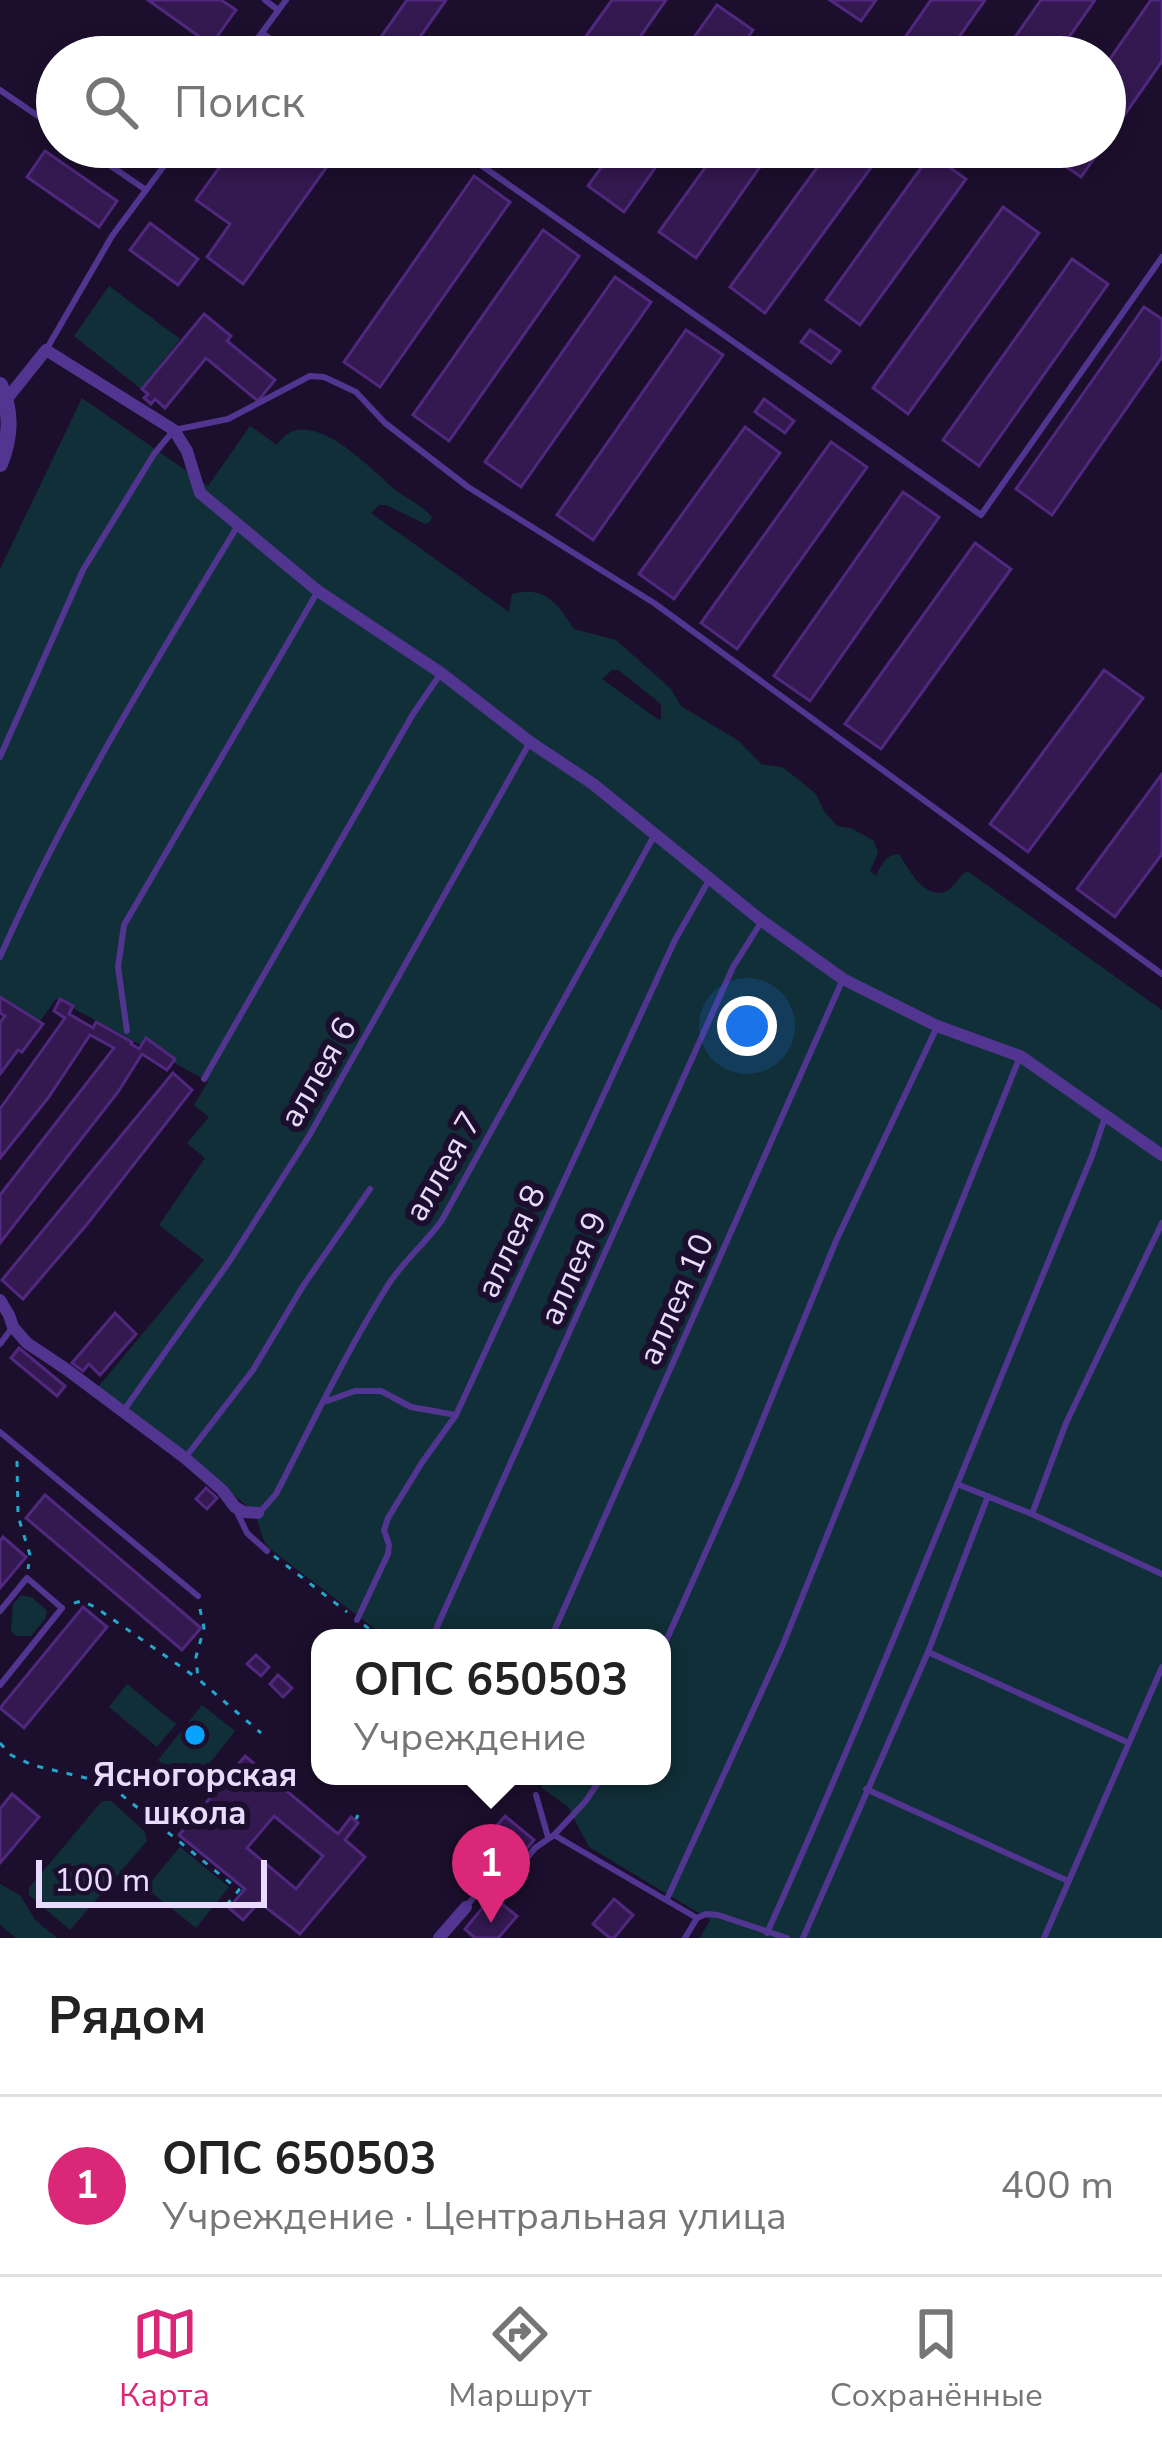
<!DOCTYPE html>
<html lang="ru">
<head>
<meta charset="utf-8">
<style>
  :root { --surface:#fff; --page:#f2f2f2; --text:#222; --muted:#767676; --line:#e0e0e0; --accent:#db2777 }
  body { margin:0; font-family:"Nunito Sans",sans-serif; background:var(--page); color:var(--text) }
  .scale { position:absolute; left:36px; bottom:30px; width:231px; box-sizing:border-box; padding-left:12px; border:6px solid #e9dbff; border-top:0; font-size:33px; line-height:42px; white-space:nowrap; color:#e9dbff; -webkit-text-stroke:9px #1c0f2d; paint-order:stroke }
  .you { position:absolute; left:747px; top:1026px; width:42px; height:42px; margin:-30px; border:9px solid #fff; border-radius:50%; background:#1a73e8; box-shadow:0 0 0 18px #1a73e833 }
  .badge { display:grid; place-items:center; width:78px; height:78px; border-radius:50%; background:var(--accent); color:#fff; font-size:39px; font-weight:700 }
  .pin { position:absolute; translate:-50% -99px; filter:drop-shadow(0 3px 6px #0008) }
  .pin::after { content:''; position:absolute; top:63px; width:42px; height:36px; background:inherit; clip-path:polygon(0 0,100% 0,50% 100%) }
  .popup { position:absolute; left:311px; top:1629px; width:360px; height:156px; box-sizing:border-box; display:grid; place-content:center; border-radius:24px; background:var(--surface); filter:drop-shadow(0 3px 9px #0005); font-size:39px; white-space:nowrap; color:var(--muted) }
  .popup b { font-size:45px; color:var(--text) }
  .popup::after { content:''; position:absolute; left:50%; top:100%; margin-left:-24px; border:24px solid transparent; border-top-color:var(--surface) }
  .list { margin:0; padding:0; list-style:none }
  h2 { display:flex; justify-content:space-between; align-items:center; height:156px; margin:0; padding:0 48px; font-size:51px }
  h2 small { font-size:39px; font-weight:400; color:var(--muted) }
  .list li { display:grid; grid-template-columns:78px 1fr auto; gap:36px; align-items:center; box-sizing:border-box; height:180px; padding:0 48px; border-top:3px solid var(--line) }
  .list b { display:block; font-size:45px; white-space:nowrap }
  .list p { margin:0; font-size:39px; white-space:nowrap; color:var(--muted) }
  .list em { font-size:39px; font-style:normal; color:var(--muted) }
  .icon { flex:none; width:66px; height:66px; fill:none; stroke:currentColor; stroke-width:2; stroke-linecap:round; stroke-linejoin:round }
  .map { position:relative; flex:none; width:1162px; height:1938px; overflow:hidden }
  .search { position:absolute; background:var(--surface); box-shadow:0 6px 18px #0003; left:36px; right:36px; top:36px; height:132px; display:flex; align-items:center; gap:30px; box-sizing:border-box; padding:0 42px; border-radius:66px; color:var(--muted); font-size:45px }
  .sheet { height:336px; background:var(--surface) }
  nav { display:flex; justify-content:space-around; align-items:center; box-sizing:border-box; height:168px; border-top:3px solid var(--line); background:var(--surface); font-size:33px; color:var(--muted) }
  nav a { display:grid; justify-items:center; gap:6px }
  nav .on { color:var(--accent) }
  .map>svg:first-child { display:block }
</style>
</head>
<body>
<div class="map">
<svg width="1162" height="1938" viewBox="0 0 1162 1938">
  <rect width="100%" height="100%" fill="#1c0f2d"/>
  <g fill="#112f38" fill-rule="evenodd">
    <polygon points="109,286 180,339 141,389 74,336"/>
    <path d="M 82,398 L 208,486 L 250,426 L 277,445 C 306,399 370,468 394,489 C 407,499 422,505 432,517 L 430,522 L 425,524 L 386,505 L 379,505 L 371,513 L 509,612 L 512,594 C 546,585 558,605 574,629 L 616,640 L 670,688 L 681,706 L 739,741 L 761,764 L 782,767 L 794,776 L 816,794 L 824,811 L 837,826 L 851,828 L 874,841 L 878,853 L 870,871 L 876,876 C 881,866 886,854 899,854 C 908,868 923,898 944,892 C 953,890 959,877 966,871 L 970,873 L 1162,1010 L 1162,1938 L 700,1938 L 710,1920 L 589,1847 L 568,1807 L 542,1788 L 541,1776 L 662,1776 L 662,1638 L 387,1638 L 269,1548 C 259,1536 261,1523 252,1510 L 98,1387 L 204,1260 L 159,1225 L 205,1158 L 187,1143 L 209,1117 L 194,1105 L 208,1082 L 204,1079 L 56,999 L 38,1024 L 0,1001 L 0,569 ZM 612,670 L 618,670 L 661,704 L 661,719 L 659,720 L 602,679 Z"/>
    <polygon points="21,1595 33,1598 47,1611 45,1619 31,1636 16,1636 11,1631 13,1604"/>
    <polygon points="127,1684 176,1724 157,1747 109,1707"/>
    <polygon points="202,1705 235,1731 191,1787 158,1760"/>
    <polygon points="102,1801 111,1801 145,1832 147,1841 70,1930 29,1895 29,1888"/>
    <polygon points="180,1847 229,1887 196,1928 146,1888"/>
    <polygon points="0,1884 20,1895 35,1920 57,1938 16,1938 0,1925"/>
  </g>
  <g fill="#331950" stroke="#51287f" stroke-width="3" fill-rule="evenodd">
    <polygon points="148,0 221,0 236,10 211,45"/>
    <polygon points="407,0 446,0 406,57 367,57"/>
    <polygon points="612,0 666,0 626,57 571,57"/>
    <polygon points="830,0 876,0 861,21"/>
    <polygon points="931,0 985,0 945,57 914,57 899,46"/>
    <polygon points="1041,0 1095,0 1055,57 1001,57"/>
    <polygon points="1151,0 1162,0 1162,61 1105,143 1105,66"/>
    <polygon points="717,5 753,30 734,57 680,57"/>
    <polygon points="234,147 341,147 243,284 207,257 230,224 196,200"/>
    <polygon points="537,147 561,147 553,158"/>
    <polygon points="616,147 670,147 624,212 588,186"/>
    <polygon points="720,147 774,147 696,258 659,232"/>
    <polygon points="832,147 886,147 765,313 730,287"/>
    <polygon points="1048,147 1102,147 1081,177 1045,152"/>
    <polygon points="45,151 117,201 99,227 27,177"/>
    <polygon points="931,154 966,179 860,325 826,300"/>
    <polygon points="474,176 510,202 380,387 344,362"/>
    <polygon points="1003,207 1039,233 908,414 873,388"/>
    <polygon points="150,223 198,259 178,285 130,250"/>
    <polygon points="543,230 579,256 449,441 413,415"/>
    <polygon points="1072,259 1108,284 979,466 943,440"/>
    <polygon points="615,277 651,302 521,487 485,462"/>
    <polygon points="1144,307 1162,319 1162,357 1052,515 1016,489"/>
    <polygon points="204,314 231,336 227,341 275,380 258,401 206,358 165,408 155,399 151,404 144,398 148,394 142,389"/>
    <polygon points="686,330 723,355 593,540 557,515"/>
    <polygon points="810,330 840,351 831,363 801,342"/>
    <polygon points="764,399 794,421 785,433 755,412"/>
    <polygon points="745,427 780,453 674,599 639,574"/>
    <polygon points="831,442 867,467 737,649 701,623"/>
    <polygon points="903,492 939,517 810,701 774,676"/>
    <polygon points="975,543 1011,569 881,749 845,724"/>
    <polygon points="1104,670 1143,698 1028,852 990,824"/>
    <polygon points="1162,774 1162,854 1115,917 1077,889"/>
    <polygon points="0,997 43,1024 22,1052 18,1050 0,1074 0,1022 5,1016 0,1013"/>
    <polygon points="60,999 73,1006 69,1014 93,1028 96,1022 132,1042 131,1044 139,1049 146,1038 175,1059 167,1070 142,1054 118,1092 0,1243 0,1195 114,1048 90,1035 48,1098 0,1158 0,1109 65,1018 54,1011"/>
    <polygon points="173,1073 192,1090 88,1223 23,1299 2,1280"/>
    <polygon points="115,1313 136,1334 100,1375 89,1364 83,1371 72,1363"/>
    <polygon points="19,1348 65,1386 57,1396 11,1358"/>
    <polygon points="206,1488 217,1498 207,1509 196,1499"/>
    <polygon points="45,1495 201,1628 182,1650 26,1518"/>
    <polygon points="3,1537 26,1557 0,1588 0,1541"/>
    <polygon points="83,1607 107,1627 24,1728 0,1708"/>
    <polygon points="256,1655 269,1667 261,1676 247,1664"/>
    <polygon points="278,1675 292,1688 283,1697 270,1684"/>
    <path d="M 245,1756 L 338,1834 L 351,1817 L 358,1823 L 345,1840 L 365,1857 L 300,1934 L 259,1902 L 243,1920 L 229,1908 L 245,1889 L 179,1835 ZM 274,1816 L 323,1856 L 296,1889 L 247,1848 Z"/>
    <polygon points="12,1794 39,1817 0,1863 0,1809"/>
    <polygon points="505,1816 534,1840 512,1866 483,1842"/>
    <polygon points="492,1896 517,1916 498,1938 475,1938 465,1929"/>
    <polygon points="614,1899 633,1915 614,1938 610,1938 593,1924"/>
  </g>
  <g fill="none" stroke-linecap="round" stroke-linejoin="round">
    <g stroke="#23a7ca" stroke-width="3" stroke-dasharray="6 9" stroke-linecap="butt">
      <polyline points="17,1461 18,1516 30,1555 28,1569"/>
      <polyline points="274,1556 347,1612"/>
      <polyline points="74,1603 82,1601 95,1607 197,1678"/>
      <polyline points="200,1609 204,1628 196,1657 198,1679 261,1733"/>
      <polyline points="364,1625 381,1638"/>
      <polyline points="0,1743 11,1755 32,1765 107,1783 239,1890 223,1909"/>
      <polyline points="356,1819 358,1815"/>
    </g>
    <g stroke="#513591" stroke-width="6">
      <polyline points="265,0 278,10"/>
      <polyline points="262,33 297,57"/>
      <polyline points="244,57 286,0"/>
      <polyline points="0,90 57,129"/>
      <polyline points="83,147 146,190"/>
      <polyline points="455,147 981,515 1162,257"/>
      <polyline points="46,350 112,236 178,147"/>
      <polyline points="0,757 83,570 154,454 174,430 228,419 310,376 324,377 356,392 385,423 468,487 654,603 1162,974"/>
      <path d="M 0,957 C 66,807 152,667 237,527"/>
      <polyline points="127,1031 118,967 124,925 318,591"/>
      <polyline points="204,1079 413,714 439,676"/>
      <polyline points="0,1344 12,1328"/>
      <polyline points="327,1401 355,1391 381,1391 411,1407 456,1415"/>
      <polyline points="124,1410 229,1262 309,1136 530,742"/>
      <polyline points="0,1432 198,1596"/>
      <polyline points="185,1458 253,1370 303,1286 370,1189"/>
      <polyline points="957,1484 1032,1514 1162,1574"/>
      <polyline points="236,1510 247,1533 267,1551"/>
      <path d="M 260,1512 L 276,1494 C 312,1424 346,1352 388,1285 C 403,1261 426,1243 442,1220 L 654,836"/>
      <polyline points="1032,1514 1066,1423 1162,1223"/>
      <polyline points="0,1611 27,1578 62,1608 0,1685"/>
      <polyline points="357,1620 388,1554 389,1545 384,1530 388,1518 421,1464 456,1415 675,940 709,880"/>
      <polyline points="432,1638 733,967 760,924"/>
      <polyline points="551,1638 843,979"/>
      <polyline points="662,1650 737,1482 836,1241 937,1027"/>
      <polyline points="928,1652 1129,1743"/>
      <polyline points="866,1789 1068,1881"/>
      <polyline points="536,1795 548,1837"/>
      <polyline points="554,1835 697,1918 706,1914 718,1915 787,1938"/>
      <polyline points="667,1899 782,1647 1019,1059"/>
      <polyline points="466,1907 494,1873 506,1884 535,1848 554,1835 585,1802 603,1776"/>
      <path d="M 767,1933 C 882,1677 984,1415 1092,1156 L 1105,1117"/>
      <polyline points="685,1938 697,1918"/>
      <polyline points="803,1938 928,1652 988,1496"/>
      <polyline points="1044,1938 1162,1667"/>
    </g>
    <g stroke="#513591" stroke-width="12">
      <polyline points="6,400 46,350 174,430 187,451 200,493 318,591 441,673 530,742 593,784 762,921 843,979 937,1026 1020,1056 1162,1155"/>
      <polyline points="0,1300 9,1315 13,1327 27,1343 66,1369 185,1458 222,1490 235,1507 244,1512 258,1513"/>
      <polyline points="439,1938 466,1907"/>
    </g>
    <path stroke="#513591" stroke-width="16" d="M 0,385 C 12,412 11,436 0,464"/>
  </g>
  <circle fill="#07a3ff" stroke="#1c0f2d" stroke-width="4.5" cx="195" cy="1735" r="12"/>
  <g text-anchor="middle" stroke-width="12" stroke-linejoin="round" paint-order="stroke">
    <g font-size="33" fill="#e9dbff" stroke="#1c0f2d">
      <text transform="translate(317 1072) rotate(-60)" y="12">аллея 6</text>
      <text transform="translate(442 1166) rotate(-60)" y="12">аллея 7</text>
      <text transform="translate(510 1241) rotate(-65)" y="12">аллея 8</text>
      <text transform="translate(572 1268) rotate(-66)" y="12">аллея 9</text>
      <text transform="translate(675 1299) rotate(-66)" y="12">аллея 10</text>
    </g>
    <g font-size="33" font-weight="bold" fill="#e9dbff" stroke="#1c0f2d">
      <text x="195" y="1786">Ясногорская<tspan x="195" dy="38">школа</tspan></text>
    </g>
  </g>
</svg>
<div class="scale">100 m</div>
<div class="you"></div>
<div class="pin badge" style="left:491px;top:1923px">1</div>
<div class="popup"><b>ОПС 650503</b>Учреждение</div>
<div class="search"><svg class="icon" aria-label="search" viewBox="0 0 24 24"><circle cx="10" cy="10" r="6"/><path d="M15 15l6 6"/></svg>Поиск</div>
</div>
<section class="sheet">
<h2>Рядом<small></small></h2>
<ul class="list">
<li><span class="badge">1</span><div><b>ОПС 650503</b><p>Учреждение · Центральная улица</p></div><em>400 m</em></li>
</ul>
</section>
<nav>
<a class="on"><svg class="icon" aria-label="map" viewBox="0 0 24 24"><path d="M3 6l6-2 6 2 6-2v14l-6 2-6-2-6 2zM9 4v14M15 6v14"/></svg>Карта</a>
<a><svg class="icon" aria-label="directions" viewBox="0 0 24 24"><path d="M12 3l9 9-9 9-9-9zM9 14v-3h6M13 9l2 2-2 2"/></svg>Маршрут</a>
<a><svg class="icon" aria-label="saved" viewBox="0 0 24 24"><path d="M7 4h10v16l-5-4-5 4z"/></svg>Сохранённые</a>
</nav>
</body>
</html>
